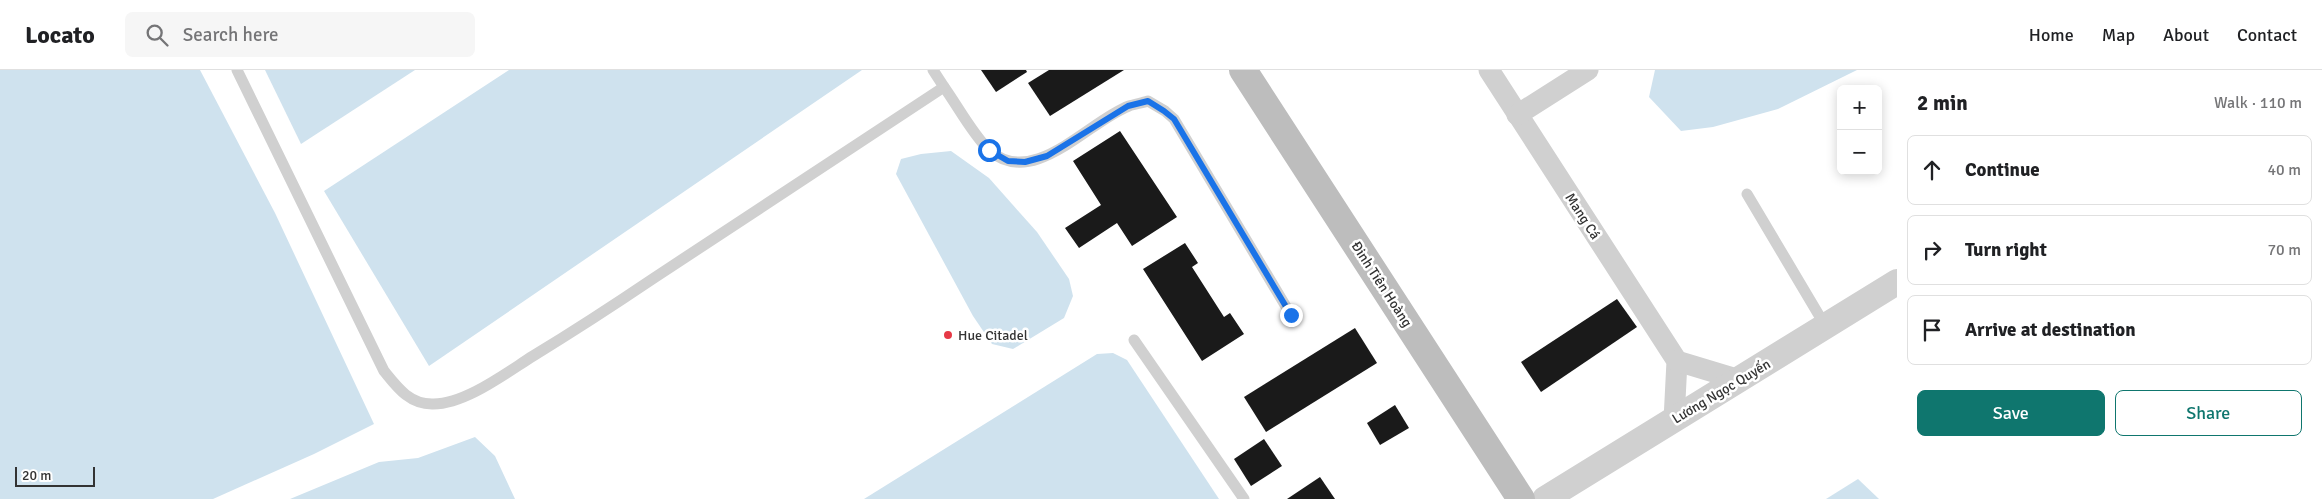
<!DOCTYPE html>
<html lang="en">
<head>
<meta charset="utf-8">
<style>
  :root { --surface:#fff; --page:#f6f6f6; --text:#202124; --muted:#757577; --line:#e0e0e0; --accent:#0f766e }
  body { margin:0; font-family:Signika,sans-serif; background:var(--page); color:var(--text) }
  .controls { position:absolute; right:15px; top:15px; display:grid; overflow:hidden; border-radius:8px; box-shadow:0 2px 12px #0003 }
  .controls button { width:45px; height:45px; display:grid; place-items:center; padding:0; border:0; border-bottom:1px solid var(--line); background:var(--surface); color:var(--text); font:25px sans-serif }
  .scale { position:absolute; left:15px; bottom:12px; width:80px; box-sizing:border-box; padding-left:5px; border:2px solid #333; border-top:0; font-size:14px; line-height:18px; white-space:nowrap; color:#333; -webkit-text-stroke:4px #fff; paint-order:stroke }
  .stop { position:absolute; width:15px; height:15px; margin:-11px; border:4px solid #1a73e8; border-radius:50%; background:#fff }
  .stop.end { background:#1a73e8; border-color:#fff; box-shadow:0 1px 5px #0008 }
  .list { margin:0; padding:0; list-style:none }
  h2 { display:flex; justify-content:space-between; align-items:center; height:65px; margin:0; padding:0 20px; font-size:21px }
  h2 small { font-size:16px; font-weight:400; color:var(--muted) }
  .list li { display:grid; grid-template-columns:32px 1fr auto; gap:15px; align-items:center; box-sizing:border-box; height:70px; margin:0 10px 10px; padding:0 10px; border:1px solid var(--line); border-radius:8px }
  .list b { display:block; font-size:19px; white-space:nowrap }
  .list em { font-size:16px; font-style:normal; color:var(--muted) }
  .actions { display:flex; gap:10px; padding:15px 20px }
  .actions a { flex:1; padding:11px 0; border:1px solid var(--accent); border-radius:8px; text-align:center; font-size:18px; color:var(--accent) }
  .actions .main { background:var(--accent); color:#fff }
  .icon { flex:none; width:28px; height:28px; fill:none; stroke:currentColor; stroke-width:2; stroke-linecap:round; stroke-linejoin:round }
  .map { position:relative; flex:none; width:1897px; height:429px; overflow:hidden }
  header { display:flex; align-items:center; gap:30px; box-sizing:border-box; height:70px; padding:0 25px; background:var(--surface); border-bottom:1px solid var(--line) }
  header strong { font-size:24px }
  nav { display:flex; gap:28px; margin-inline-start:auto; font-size:18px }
  .search { width:350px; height:45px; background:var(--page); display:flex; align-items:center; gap:12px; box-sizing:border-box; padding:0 18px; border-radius:8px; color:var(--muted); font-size:19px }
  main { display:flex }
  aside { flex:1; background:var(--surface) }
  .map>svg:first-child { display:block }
</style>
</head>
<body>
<header>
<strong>Locato</strong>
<div class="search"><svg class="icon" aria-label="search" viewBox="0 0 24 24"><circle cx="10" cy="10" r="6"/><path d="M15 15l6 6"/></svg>Search here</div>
<nav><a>Home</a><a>Map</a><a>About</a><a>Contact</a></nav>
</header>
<main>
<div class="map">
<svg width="1897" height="429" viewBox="0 0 1897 429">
  <rect width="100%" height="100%" fill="#fff"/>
  <g fill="#cfe2ee">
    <polygon points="0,0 200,0 275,143 374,354 314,384 213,429 0,429"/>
    <polygon points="265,0 415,0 301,74"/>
    <polygon points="509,0 862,0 429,296 324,121"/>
    <polygon points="1655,0 1857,0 1778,39 1713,57 1681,61 1649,27"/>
    <polygon points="951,81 989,108 1037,162 1069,209 1073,226 1064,248 1013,279 992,274 973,246 896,104 901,89 921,84"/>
    <polygon points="1113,283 1127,290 1219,429 864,429 1097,284"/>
    <polygon points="475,367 495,386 515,429 290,429 379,392 418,388"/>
    <polygon points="1858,409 1879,429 1826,429"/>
  </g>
  <g fill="#1a1a1a">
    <polygon points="981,0 1026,0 1027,2 996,22"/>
    <polygon points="1049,0 1124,0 1050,46 1028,13"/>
    <polygon points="1120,61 1177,147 1132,176 1117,153 1079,178 1065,158 1101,135 1073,91"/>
    <polygon points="1185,173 1198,193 1192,197 1224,247 1230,243 1244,264 1202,291 1143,199"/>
    <polygon points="1617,229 1637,257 1541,322 1521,292"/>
    <polygon points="1355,258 1377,293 1266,362 1244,327"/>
    <polygon points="1395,335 1409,358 1380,375 1367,353"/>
    <polygon points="1264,369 1282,396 1251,416 1234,389"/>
    <polygon points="1320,407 1335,429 1287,429"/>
  </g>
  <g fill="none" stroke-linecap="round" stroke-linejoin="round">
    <g stroke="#d0d0d0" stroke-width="11">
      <path d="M 237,0 L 384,301 C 397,317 409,334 432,334 C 464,335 506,303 533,286 C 574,261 614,235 654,208 C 751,144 848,81 944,17 L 933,0"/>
      <path d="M 944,17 C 957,35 973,65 989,80 C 1033,120 1090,50 1129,36 C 1135,34 1142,33 1148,31 L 1165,41 L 1174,49 L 1291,245"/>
      <polyline points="1747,124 1826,257"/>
      <polyline points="1134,270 1244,429"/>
    </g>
    <g stroke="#d0d0d0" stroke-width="21">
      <polyline points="1489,0 1677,291 1674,350"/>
      <polyline points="1517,45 1588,0"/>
      <polyline points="1677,291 1740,310"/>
    </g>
    <polyline stroke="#d0d0d0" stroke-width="26" points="1545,429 1897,212"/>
    <polyline stroke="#bdbdbd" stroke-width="28" points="1243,0 1521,429"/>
  </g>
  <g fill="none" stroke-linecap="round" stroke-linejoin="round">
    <polyline stroke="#1a73e8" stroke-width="6" points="989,80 1008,91 1025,92 1047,86 1128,36 1148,31 1164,41 1174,49 1291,245"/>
  </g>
  <circle fill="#e63946" stroke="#fff" stroke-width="2" cx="948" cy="265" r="5"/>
  <g text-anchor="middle" stroke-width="5" stroke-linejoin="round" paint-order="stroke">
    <g font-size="14" fill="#333" stroke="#fff">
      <text transform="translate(1583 146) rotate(57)" y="5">Mang Cá</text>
      <text transform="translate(1382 214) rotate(57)" y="5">Đinh Tiên Hoàng</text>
      <text transform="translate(1721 321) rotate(-31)" y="5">Lương Ngọc Quyến</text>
    </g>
    <g font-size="14" fill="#333" stroke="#fff" text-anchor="start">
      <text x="958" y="270">Hue Citadel</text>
    </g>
  </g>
</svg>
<div class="controls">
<button>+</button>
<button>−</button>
</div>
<div class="scale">20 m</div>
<div class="stop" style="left:989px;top:80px"></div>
<div class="stop end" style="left:1291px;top:245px"></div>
</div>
<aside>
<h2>2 min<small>Walk · 110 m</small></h2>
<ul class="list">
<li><svg class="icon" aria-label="ahead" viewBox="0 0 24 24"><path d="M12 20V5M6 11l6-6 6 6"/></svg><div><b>Continue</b></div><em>40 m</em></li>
<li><svg class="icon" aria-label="right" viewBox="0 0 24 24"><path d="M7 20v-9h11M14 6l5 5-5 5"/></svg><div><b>Turn right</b></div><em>70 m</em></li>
<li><svg class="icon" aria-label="arrive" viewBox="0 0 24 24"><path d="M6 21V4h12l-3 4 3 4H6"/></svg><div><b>Arrive at destination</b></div></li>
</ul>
<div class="actions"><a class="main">Save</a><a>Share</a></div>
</aside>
</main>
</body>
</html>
